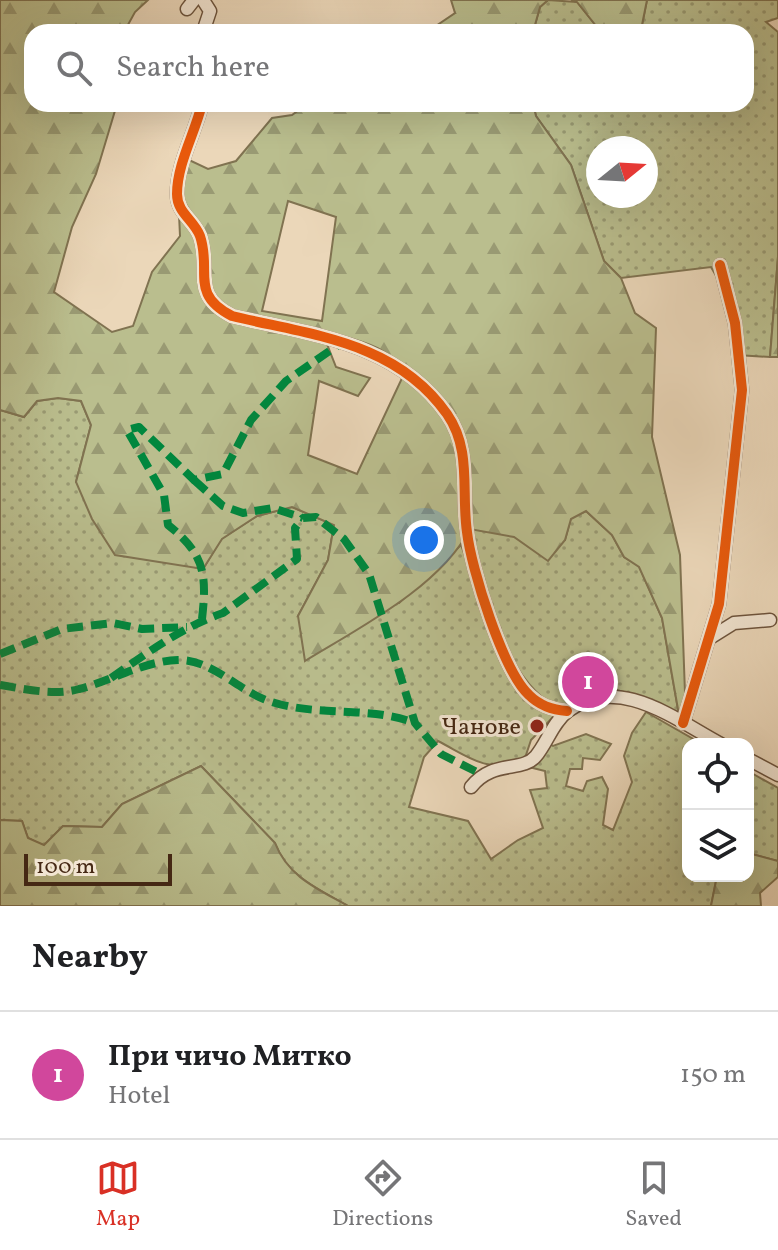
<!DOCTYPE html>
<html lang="en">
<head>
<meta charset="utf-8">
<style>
  :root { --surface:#fff; --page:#f6f6f6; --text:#202124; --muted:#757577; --line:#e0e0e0; --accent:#d93025 }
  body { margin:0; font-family:Vollkorn,serif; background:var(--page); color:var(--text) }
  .controls { position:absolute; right:24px; bottom:24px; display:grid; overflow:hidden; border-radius:16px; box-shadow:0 8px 32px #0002 }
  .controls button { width:72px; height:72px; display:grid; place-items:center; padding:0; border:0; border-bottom:2px solid var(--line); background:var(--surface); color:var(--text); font:40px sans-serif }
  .compass { position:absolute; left:586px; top:136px; width:72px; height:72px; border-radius:50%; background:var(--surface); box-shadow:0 8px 32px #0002; rotate:72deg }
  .scale { position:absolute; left:24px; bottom:20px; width:148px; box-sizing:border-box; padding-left:8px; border:4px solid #452814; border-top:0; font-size:22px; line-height:28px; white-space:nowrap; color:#452814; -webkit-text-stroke:6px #f2e5d2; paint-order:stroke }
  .you { position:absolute; left:424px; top:540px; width:28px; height:28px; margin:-20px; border:6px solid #fff; border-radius:50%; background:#1a73e8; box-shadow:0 0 0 12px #1a73e833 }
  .badge { display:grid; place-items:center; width:52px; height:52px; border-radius:50%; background:var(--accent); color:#fff; font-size:26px; font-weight:700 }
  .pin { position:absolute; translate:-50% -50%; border:4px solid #fff; box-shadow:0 2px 8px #0006 }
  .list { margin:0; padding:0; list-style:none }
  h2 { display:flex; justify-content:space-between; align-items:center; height:104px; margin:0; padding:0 32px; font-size:34px }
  h2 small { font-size:26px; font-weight:400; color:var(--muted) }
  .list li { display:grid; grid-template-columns:52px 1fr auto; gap:24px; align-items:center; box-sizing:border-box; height:128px; padding:0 32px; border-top:2px solid var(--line) }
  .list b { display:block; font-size:30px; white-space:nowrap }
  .list p { margin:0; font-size:26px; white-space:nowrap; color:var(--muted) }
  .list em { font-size:26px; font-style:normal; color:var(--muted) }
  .icon { flex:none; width:44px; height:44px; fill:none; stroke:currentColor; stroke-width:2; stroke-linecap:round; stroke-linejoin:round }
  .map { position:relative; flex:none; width:778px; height:906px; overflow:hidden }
  .search { position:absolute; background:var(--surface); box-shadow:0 8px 32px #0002; left:24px; right:24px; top:24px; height:88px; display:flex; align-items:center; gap:20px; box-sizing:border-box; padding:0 28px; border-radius:24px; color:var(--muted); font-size:30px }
  .sheet { height:232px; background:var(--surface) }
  nav { display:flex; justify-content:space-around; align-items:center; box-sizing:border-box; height:112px; border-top:2px solid var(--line); background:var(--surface); font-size:22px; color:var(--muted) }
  nav a { display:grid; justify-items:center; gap:4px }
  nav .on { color:var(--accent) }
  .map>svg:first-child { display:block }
</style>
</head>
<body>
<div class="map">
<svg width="778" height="906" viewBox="0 0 778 906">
  <defs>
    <pattern id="grass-dots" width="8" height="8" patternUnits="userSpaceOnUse" patternTransform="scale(2)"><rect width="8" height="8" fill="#babe8e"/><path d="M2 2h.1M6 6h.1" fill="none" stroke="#999a73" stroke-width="1.8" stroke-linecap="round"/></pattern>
    <pattern id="forest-firs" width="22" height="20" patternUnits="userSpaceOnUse" patternTransform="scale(2)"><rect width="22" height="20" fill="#babe8e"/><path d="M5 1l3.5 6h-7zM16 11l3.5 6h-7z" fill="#999a73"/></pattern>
  </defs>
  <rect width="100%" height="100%" fill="#ebd7b9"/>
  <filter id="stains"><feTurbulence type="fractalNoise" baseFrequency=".0025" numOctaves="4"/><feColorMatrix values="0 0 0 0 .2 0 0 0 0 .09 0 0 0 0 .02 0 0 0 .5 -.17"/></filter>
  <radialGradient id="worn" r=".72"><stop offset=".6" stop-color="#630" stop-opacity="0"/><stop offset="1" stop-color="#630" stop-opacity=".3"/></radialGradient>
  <g fill="url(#grass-dots)" stroke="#807351" stroke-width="2" fill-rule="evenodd">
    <polygon points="548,0 577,2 601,32 533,32 540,7"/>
    <path d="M 647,0 L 778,0 L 778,18 L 766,22 L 778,32 L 778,257 L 770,357 L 737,355 L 719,281 L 711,267 L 621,278 L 604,261 L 571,165 L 536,116 L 533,104 L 746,104 L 746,32 L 634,32 L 642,25 ZM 598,148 L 646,148 L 646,196 L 598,196 Z"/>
    <path d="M 58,398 L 81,401 L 91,425 L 76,482 L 173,562 L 203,569 L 221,539 L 257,516 L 292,507 L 334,525 L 328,560 L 298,616 L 399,603 L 461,545 L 489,620 L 520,690 L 554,716 L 531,740 L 525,758 C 488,775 471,758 438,741 L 424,757 L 409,807 L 468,821 L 491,859 L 518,840 L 543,828 L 530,790 L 547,788 L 545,771 L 529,767 L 545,741 L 553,746 L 586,734 L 611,744 L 600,760 L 583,758 L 582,769 L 570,769 L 566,786 L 583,791 L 587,781 L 602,777 L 608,789 L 603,825 L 613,830 L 632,782 L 624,756 L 632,733 L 646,712 L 702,744 L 688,744 L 688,876 L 717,876 L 711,906 L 348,906 C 318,889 288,877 275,843 L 201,766 L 122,804 L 102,827 L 63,826 L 44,846 L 28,838 L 22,821 L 0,820 L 0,410 L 24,417 L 37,401 Z"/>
    <path d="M 586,511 L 612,535 L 624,557 L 639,566 L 662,618 L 679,715 C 658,707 625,686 602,690 C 586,693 573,705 555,707 C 499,671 486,590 470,529 L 565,540 L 571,518 Z"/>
    <polygon points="748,771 778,788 778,861 748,853"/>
  </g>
  <g fill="url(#forest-firs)" stroke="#807351" stroke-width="2" fill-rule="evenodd">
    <path d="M 0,0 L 148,0 L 135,12 L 124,32 L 32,32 L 32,104 L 117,104 L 96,174 L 72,227 L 54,292 L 112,332 L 133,326 L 152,272 L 180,236 L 179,214 L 187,159 L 208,169 L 236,161 L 272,118 L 292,115 L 307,104 L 533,104 L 536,116 L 571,165 L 604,261 L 621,278 L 635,313 L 656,328 L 652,437 L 680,555 L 686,721 L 679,715 L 662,618 L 639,567 L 624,557 L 612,535 L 586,511 L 571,519 L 565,540 L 548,561 L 514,537 L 470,529 C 440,587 359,628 305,661 L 298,616 L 328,560 L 334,525 L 292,507 L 257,516 L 222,539 L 203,569 L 115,555 L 92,519 L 76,482 L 91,425 L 81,401 L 58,398 L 37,401 L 24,417 L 0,410 ZM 288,201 L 336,217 L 322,321 L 262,311 ZM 339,335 C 365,342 391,348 404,374 L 357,474 L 308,455 L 319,381 L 358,396 L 370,378 L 336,367 L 327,344 Z"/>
    <polygon points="451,0 548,0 540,7 533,32 427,32 455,13"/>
    <polygon points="571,0 647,0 642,25 634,32 601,32 577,2"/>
    <polygon points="778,257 778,357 770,357"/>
    <path d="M 201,766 L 275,843 C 288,877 318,889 348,906 L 0,906 L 0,820 L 22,821 L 28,838 L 44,845 L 63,826 L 102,827 L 122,804 Z"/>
    <polygon points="748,853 778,861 778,877 760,893 761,906 711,906 717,876 748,876"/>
  </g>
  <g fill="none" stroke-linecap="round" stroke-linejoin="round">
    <g stroke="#6e543d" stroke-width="15">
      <g id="minor">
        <polyline points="203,0 210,11 203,32"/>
        <polyline points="187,9 194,0"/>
        <path d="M 202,104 C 195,133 177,164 177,194 C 177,213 194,220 200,236 C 212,271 189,294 232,316 C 310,335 396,341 447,414 C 472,450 461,491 467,532 C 471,568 503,671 529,695 C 539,705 553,710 567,711"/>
        <polyline points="710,638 734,623 770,620"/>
        <polyline points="683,723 719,604 742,390 735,323 720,265"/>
        <polyline points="748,759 778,775"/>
        <path d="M 471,787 C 493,759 522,773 536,756 C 547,743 553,722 568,711 C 618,673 676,720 721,744"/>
      </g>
    </g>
    <use href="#minor" stroke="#f2e5d2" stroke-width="12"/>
    <g stroke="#00873e" stroke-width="8" stroke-dasharray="16 8" stroke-linecap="butt">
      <polyline points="194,480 223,506 243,513 273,508 303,518"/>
      <path d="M 202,619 C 207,575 205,554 168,525 L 164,495 L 127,430 L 139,427 L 194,480 L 223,474 L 251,420 L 286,381 L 344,341"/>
      <polyline points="0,654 62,629 113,623 142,629 187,627"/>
      <path d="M 111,678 C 147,653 182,627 223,613 L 297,559 L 295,528 L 303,518 L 316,517 L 344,539 L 369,574 L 415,723 L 441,754 L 481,774"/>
      <path d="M 0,685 C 25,689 54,696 79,689 C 111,681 144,661 178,660 C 210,659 237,689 266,700 C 315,718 367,705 415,723"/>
    </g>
    <g stroke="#f2e5d2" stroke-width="15">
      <g id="cycleway">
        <path d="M 202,104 C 195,133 177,164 177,194 C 177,213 194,220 200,236 C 212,271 189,294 232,316 C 310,335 396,341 447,414 C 472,450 461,491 467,532 C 471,568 503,671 529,695 C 539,705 553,710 567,711"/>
        <polyline points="683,723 719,604 742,390 735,323 720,265"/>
      </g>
    </g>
    <use href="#cycleway" stroke="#e8590c" stroke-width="10"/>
  </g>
  <circle fill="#8f2418" stroke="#f2e5d2" stroke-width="3" cx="537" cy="726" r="8"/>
  <g text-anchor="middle" stroke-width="6" stroke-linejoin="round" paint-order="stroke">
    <g font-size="24" fill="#452814" stroke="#f2e5d2" text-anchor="end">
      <text x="521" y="734">Чанове</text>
    </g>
  </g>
  <rect width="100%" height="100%" filter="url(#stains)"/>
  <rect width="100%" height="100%" fill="url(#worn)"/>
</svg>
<div class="controls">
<button><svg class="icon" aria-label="locate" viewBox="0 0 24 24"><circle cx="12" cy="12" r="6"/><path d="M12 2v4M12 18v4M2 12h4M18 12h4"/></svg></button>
<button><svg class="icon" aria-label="layers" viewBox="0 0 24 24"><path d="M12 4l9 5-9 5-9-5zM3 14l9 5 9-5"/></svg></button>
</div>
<svg class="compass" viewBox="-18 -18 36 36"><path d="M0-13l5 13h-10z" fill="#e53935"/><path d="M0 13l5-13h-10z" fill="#757577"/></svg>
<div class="scale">100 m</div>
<div class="you"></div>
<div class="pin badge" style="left:588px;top:682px;background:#d1479c">1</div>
<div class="search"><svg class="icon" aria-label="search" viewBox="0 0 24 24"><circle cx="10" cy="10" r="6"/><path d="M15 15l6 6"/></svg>Search here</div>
</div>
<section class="sheet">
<h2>Nearby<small></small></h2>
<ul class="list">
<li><span class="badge" style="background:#d1479c">1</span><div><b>При чичо Митко</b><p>Hotel</p></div><em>150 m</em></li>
</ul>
</section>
<nav>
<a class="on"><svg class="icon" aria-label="map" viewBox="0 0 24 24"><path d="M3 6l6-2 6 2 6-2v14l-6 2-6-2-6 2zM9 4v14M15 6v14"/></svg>Map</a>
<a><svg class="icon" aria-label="directions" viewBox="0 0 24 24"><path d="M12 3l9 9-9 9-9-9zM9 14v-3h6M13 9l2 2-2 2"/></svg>Directions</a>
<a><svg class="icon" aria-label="saved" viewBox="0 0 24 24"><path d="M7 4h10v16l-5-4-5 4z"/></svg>Saved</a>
</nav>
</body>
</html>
